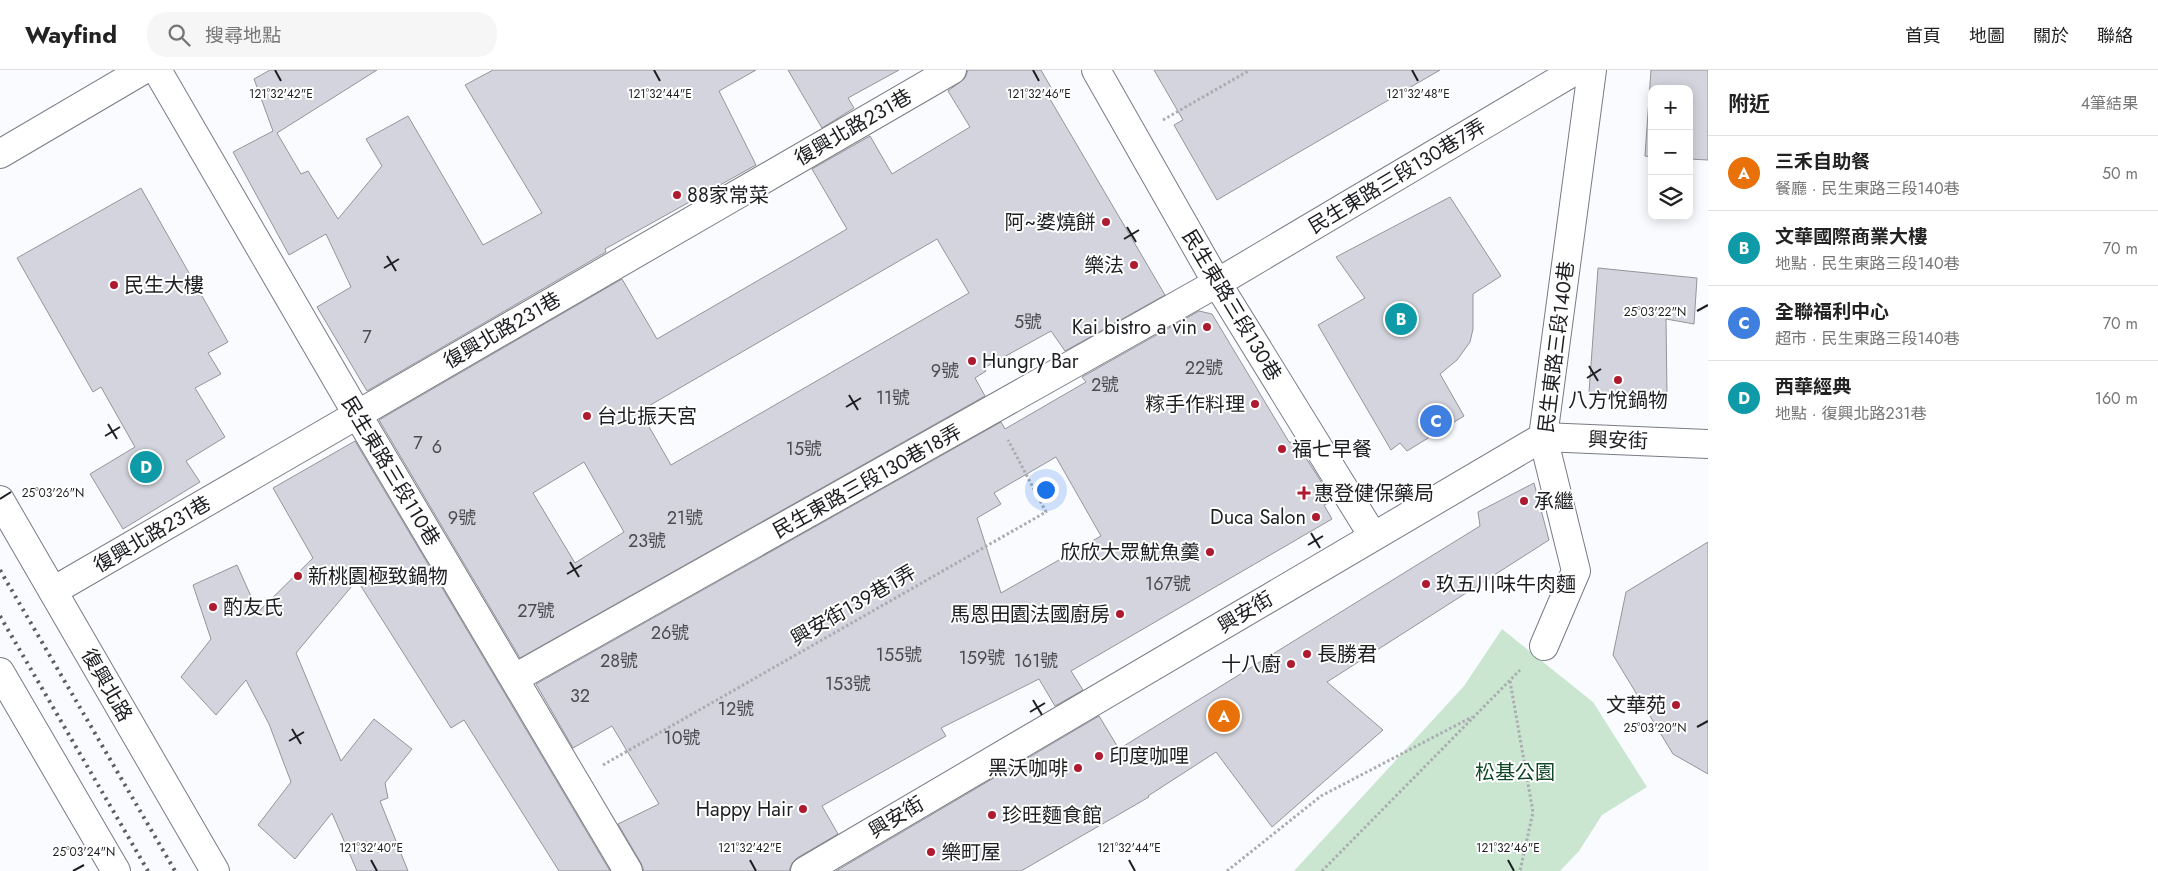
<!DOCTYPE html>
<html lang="zh-TW">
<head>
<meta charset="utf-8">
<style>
  :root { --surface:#fff; --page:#f6f6f6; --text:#222; --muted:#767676; --line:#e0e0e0; --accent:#d93025 }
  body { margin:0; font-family:Jost,"Noto Sans TC",sans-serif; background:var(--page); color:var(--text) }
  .controls { position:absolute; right:15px; top:15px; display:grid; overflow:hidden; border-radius:10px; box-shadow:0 2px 12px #0003 }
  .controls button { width:45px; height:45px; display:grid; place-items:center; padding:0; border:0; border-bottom:1px solid var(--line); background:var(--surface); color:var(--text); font:25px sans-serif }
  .you { position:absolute; left:1045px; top:419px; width:18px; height:18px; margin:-12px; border:4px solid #fff; border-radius:50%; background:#1a73e8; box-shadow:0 0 0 8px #1a73e833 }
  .badge { display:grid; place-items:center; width:32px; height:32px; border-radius:50%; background:var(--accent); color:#fff; font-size:16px; font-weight:700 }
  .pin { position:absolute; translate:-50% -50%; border:2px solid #fff; box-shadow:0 1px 5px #0006 }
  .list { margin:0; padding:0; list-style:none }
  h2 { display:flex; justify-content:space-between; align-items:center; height:65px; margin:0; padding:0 20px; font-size:21px }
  h2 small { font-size:16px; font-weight:400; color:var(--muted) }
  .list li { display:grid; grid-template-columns:32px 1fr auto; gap:15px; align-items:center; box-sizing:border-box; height:75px; padding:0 20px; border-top:1px solid var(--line) }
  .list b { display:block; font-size:19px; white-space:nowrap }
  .list p { margin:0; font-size:16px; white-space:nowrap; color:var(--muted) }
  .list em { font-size:16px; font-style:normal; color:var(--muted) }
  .icon { flex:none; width:28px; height:28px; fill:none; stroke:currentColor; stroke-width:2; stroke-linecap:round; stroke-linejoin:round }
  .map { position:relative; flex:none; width:1708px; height:801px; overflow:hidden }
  header { display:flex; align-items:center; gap:30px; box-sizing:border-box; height:70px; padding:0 25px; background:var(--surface); border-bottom:1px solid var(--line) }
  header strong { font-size:24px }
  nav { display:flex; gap:28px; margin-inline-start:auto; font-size:18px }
  .search { width:350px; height:45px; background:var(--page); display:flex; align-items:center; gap:12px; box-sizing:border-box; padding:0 18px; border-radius:20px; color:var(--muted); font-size:19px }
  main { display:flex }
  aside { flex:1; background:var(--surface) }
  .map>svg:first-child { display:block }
</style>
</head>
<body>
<header>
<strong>Wayfind</strong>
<div class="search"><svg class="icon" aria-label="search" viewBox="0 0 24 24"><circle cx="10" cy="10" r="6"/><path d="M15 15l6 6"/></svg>搜尋地點</div>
<nav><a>首頁</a><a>地圖</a><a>關於</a><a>聯絡</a></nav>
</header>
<main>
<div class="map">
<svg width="1708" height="801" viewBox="0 0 1708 801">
  <rect width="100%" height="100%" fill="#fafbff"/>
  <polygon fill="#cae6d1" points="1502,559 1593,632 1647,717 1602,745 1579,781 1560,801 1294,801 1464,616"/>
  <g fill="#d3d4dd" stroke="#94949c" fill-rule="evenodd">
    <polygon points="270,0 377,0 277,63 301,104 308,101 338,149 382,96 366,69 408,46 483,175 542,143 465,15 493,0 756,0 719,21 756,95 605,179 606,182 367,321 317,237 351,217 326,164 289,185 233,82 273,61 254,9"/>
    <polygon points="788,0 899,0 848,28 854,38 822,58"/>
    <path d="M 968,0 L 1041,0 L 1053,21 L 1047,24 L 1165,225 L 1065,281 L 1051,261 L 984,298 L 986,301 L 975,308 L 985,326 L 520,588 L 379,350 L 622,209 L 657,269 L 847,159 L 812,99 L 870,66 L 892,104 L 970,57 L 948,21 L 965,8 ZM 937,169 L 969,223 L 671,395 L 640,341 ZM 584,392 L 624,462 L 575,493 L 533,423 Z"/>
    <polygon points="1154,0 1440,0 1217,130 1174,55 1183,50"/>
    <polygon points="1651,0 1708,0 1708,90 1689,89 1689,19 1652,19 1652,87 1645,86"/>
    <polygon points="141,118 228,272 208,283 221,304 195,318 225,367 186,391 200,412 123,459 90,404 135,377 101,317 93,322 17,188"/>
    <polygon points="1450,127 1501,206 1473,224 1473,259 1470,272 1457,290 1440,304 1464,346 1407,381 1400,373 1391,380 1318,255 1365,228 1336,187"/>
    <polygon points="1598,198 1697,208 1694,254 1666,249 1667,327 1589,322"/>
    <path d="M 1199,241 L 1212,244 L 1289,372 L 1296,373 L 1315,402 L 1333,431 L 1324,435 L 1332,449 L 1071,601 L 1083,620 L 1055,636 L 1039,609 L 941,658 L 946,666 L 822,736 L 838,764 L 797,788 L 792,793 L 789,801 L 644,801 L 641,793 L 618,754 L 659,734 L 612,656 L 573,678 L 536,614 L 1001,352 L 1005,359 L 1086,312 L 1082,307 ZM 1056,387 L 1101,466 L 1001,523 L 977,448 L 1001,434 L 994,423 Z"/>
    <polygon points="355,371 610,801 559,801 464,650 451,658 357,510 296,583 341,691 374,649 412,679 385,713 388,728 380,731 408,801 357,801 332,743 295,789 258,755 291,712 269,654 246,610 216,645 181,607 211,569 193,515 237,495 258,542 313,488 273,418"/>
    <polygon points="1534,413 1549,470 1327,612 1383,660 1272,757 1216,682 1148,726 1149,727 1021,801 836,801 1099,646 1119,679 1480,456 1478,442"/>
    <polygon points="1708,472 1708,704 1673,684 1613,585 1626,522"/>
  </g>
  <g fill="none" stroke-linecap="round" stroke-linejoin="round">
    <g stroke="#787c83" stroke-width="30">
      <g id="minor">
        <polyline points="157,0 357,344 628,801"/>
        <polyline points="1096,0 1217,213 1373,466"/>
        <polyline points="0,84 143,0"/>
        <polyline points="53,521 952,0"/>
        <polyline points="1544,576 1576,501 1543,367 1592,0"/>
        <polyline points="515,608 1217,213 1576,0"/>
        <polyline points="805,801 1543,367 1708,374"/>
      </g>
    </g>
    <g stroke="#787c83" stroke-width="30">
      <g id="major">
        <polyline points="0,430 215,801"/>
        <polyline points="0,602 116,801"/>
      </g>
    </g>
    <g stroke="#abacb0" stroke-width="3" stroke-dasharray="2.5 2.5" stroke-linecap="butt">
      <polyline points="1163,50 1250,0"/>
      <polyline points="1510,611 1533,742 1520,801"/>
      <polyline points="603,695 1046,442 1008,370"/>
      <polyline points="1227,801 1321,726 1472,647"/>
      <polyline points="1322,801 1520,600"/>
    </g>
    <use href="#minor" stroke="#fff" stroke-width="28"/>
    <use href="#major" stroke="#fff" stroke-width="28"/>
    <g stroke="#5d5e62" stroke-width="4" stroke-dasharray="2.5 5" stroke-linecap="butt">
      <polyline points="0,500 175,801"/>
      <polyline points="0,546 148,801"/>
    </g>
  </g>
  <path fill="none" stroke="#1d1e21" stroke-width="2" d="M 275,0 L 281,11M 654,0 L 660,11M 1033,0 L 1039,11M 1412,0 L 1418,11M 1127,157 L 1136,172M 1124,169 L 1139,160M 387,186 L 396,201M 384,198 L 399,189M 1697,241 L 1708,235M 1589,296 L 1598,311M 1587,308 L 1601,299M 849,325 L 858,340M 846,337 L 861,328M 108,354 L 117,369M 105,366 L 120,357M 0,429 L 11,422M 1311,463 L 1320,478M 1308,475 L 1323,466M 570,492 L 579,507M 567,504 L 582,495M 1033,630 L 1042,645M 1030,642 L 1045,633M 1697,657 L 1708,651M 292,659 L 301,674M 289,671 L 304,662M 371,790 L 377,801M 750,790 L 756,801M 1129,790 L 1135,801M 1508,790 L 1514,801M 73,801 L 84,795"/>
  <g fill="#ae1a2f" stroke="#fff" stroke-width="2">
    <circle cx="677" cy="125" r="5"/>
    <circle cx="1106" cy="152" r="5"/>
    <circle cx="1134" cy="195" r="5"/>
    <circle cx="114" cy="215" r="5"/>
    <circle cx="1207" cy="257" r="5"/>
    <circle cx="972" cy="291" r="5"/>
    <circle cx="1618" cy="310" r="5"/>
    <circle cx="1255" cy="334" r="5"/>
    <circle cx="587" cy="346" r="5"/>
    <circle cx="1282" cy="379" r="5"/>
    <path d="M1301.5 415.5h5v5h5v5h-5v5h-5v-5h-5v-5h5z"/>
    <circle cx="1524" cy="431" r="5"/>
    <circle cx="1316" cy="447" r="5"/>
    <circle cx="1210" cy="482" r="5"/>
    <circle cx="298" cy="506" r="5"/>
    <circle cx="1426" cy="514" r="5"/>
    <circle cx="213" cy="537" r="5"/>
    <circle cx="1120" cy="544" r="5"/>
    <circle cx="1307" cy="584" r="5"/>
    <circle cx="1291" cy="594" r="5"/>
    <circle cx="1676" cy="635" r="5"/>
    <circle cx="1099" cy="686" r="5"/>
    <circle cx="1078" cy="698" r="5"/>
    <circle cx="803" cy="739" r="5"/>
    <circle cx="992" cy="745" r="5"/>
    <circle cx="931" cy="782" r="5"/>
  </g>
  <g text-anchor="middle" stroke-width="4" stroke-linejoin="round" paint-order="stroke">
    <g font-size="18" fill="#4a4c50">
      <text x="1028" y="258">5號</text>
      <text x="367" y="273">7</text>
      <text x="1204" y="304">22號</text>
      <text x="945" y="307">9號</text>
      <text x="1105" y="321">2號</text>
      <text x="893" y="334">11號</text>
      <text x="418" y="379">7</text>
      <text x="437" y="383">6</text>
      <text x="804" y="385">15號</text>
      <text x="462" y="454">9號</text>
      <text x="685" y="454">21號</text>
      <text x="647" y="477">23號</text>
      <text x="1168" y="520">167號</text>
      <text x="536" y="547">27號</text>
      <text x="670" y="569">26號</text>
      <text x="899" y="591">155號</text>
      <text x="982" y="594">159號</text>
      <text x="619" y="597">28號</text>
      <text x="1036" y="597">161號</text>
      <text x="848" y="620">153號</text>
      <text x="580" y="632">32</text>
      <text x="736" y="645">12號</text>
      <text x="682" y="674">10號</text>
    </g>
    <g font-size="20" fill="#1d1e21" stroke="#fff">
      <text transform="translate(853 57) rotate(-30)" y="7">復興北路231巷</text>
      <text transform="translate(1397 106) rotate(-31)" y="7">民生東路三段130巷7弄</text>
      <text transform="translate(1232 235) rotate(59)" y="7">民生東路三段130巷</text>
      <text transform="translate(502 260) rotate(-30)" y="7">復興北路231巷</text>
      <text transform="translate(1556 277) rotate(-83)" y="7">民生東路三段140巷</text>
      <text transform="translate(1618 370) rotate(2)" y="7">興安街</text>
      <text transform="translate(391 401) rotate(59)" y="7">民生東路三段110巷</text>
      <text transform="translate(867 411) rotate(-29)" y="7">民生東路三段130巷18弄</text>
      <text transform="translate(152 464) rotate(-30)" y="7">復興北路231巷</text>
      <text transform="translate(853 535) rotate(-30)" y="7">興安街139巷1弄</text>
      <text transform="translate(1245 542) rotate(-31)" y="7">興安街</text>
      <text transform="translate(107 615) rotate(60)" y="7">復興北路</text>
      <text transform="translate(896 747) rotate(-31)" y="7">興安街</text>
    </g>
    <g font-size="20" fill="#1d1e21" stroke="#fff" text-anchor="start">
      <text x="687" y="132">88家常菜</text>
      <text x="1096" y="159" text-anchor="end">阿~婆燒餅</text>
      <text x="1124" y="202" text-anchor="end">樂法</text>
      <text x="124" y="222">民生大樓</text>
      <text x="1197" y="264" text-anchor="end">Kai bistro a vin</text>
      <text x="982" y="298">Hungry Bar</text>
      <text x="1618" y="337" text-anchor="middle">八方悅鍋物</text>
      <text x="1245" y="341" text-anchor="end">糘手作料理</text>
      <text x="597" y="353">台北振天宮</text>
      <text x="1292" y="386">福七早餐</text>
      <text x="1314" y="430">惠登健保藥局</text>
      <text x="1534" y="438">承繼</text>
      <text x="1306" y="454" text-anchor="end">Duca Salon</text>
      <text x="1200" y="489" text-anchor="end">欣欣大眾魷魚羹</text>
      <text x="308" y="513">新桃園極致鍋物</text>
      <text x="1436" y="521">玖五川味牛肉麵</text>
      <text x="223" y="544">酌友氏</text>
      <text x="1110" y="551" text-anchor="end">馬恩田園法國廚房</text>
      <text x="1317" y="591">長勝君</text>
      <text x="1281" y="601" text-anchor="end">十八廚</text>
      <text x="1666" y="642" text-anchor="end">文華苑</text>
      <text x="1109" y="693">印度咖哩</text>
      <text x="1068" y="705" text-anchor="end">黑沃咖啡</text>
      <text x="793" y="746" text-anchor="end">Happy Hair</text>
      <text x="1002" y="752">珍旺麵食館</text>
      <text x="941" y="789">樂町屋</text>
    </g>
    <g font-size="20" fill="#114827" stroke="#fff">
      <text x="1515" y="709">松基公園</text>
    </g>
  </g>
  <g font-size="12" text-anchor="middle" fill="#1d1e21" stroke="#fff" stroke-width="4" stroke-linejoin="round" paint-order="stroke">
    <text x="281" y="28">121°32'42"E</text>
    <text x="660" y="28">121°32'44"E</text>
    <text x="1039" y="28">121°32'46"E</text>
    <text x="1418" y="28">121°32'48"E</text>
    <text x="1655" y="246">25°03'22"N</text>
    <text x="53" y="427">25°03'26"N</text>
    <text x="1655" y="662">25°03'20"N</text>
    <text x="371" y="782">121°32'40"E</text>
    <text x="750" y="782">121°32'42"E</text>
    <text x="1129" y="782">121°32'44"E</text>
    <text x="1508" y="782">121°32'46"E</text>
    <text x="84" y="786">25°03'24"N</text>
  </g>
</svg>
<div class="controls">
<button>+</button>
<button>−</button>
<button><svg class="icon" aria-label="layers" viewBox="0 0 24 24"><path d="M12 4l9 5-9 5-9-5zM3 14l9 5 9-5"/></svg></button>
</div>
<div class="you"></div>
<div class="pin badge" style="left:1224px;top:646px;background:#e8710a">A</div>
<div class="pin badge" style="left:1401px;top:249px;background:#0f9aa8">B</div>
<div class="pin badge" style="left:1436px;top:351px;background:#3f7fe0">C</div>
<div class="pin badge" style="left:146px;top:397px;background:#0f9aa8">D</div>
</div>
<aside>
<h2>附近<small>4筆結果</small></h2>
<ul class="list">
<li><span class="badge" style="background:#e8710a">A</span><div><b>三禾自助餐</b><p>餐廳 · 民生東路三段140巷</p></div><em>50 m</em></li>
<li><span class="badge" style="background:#0f9aa8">B</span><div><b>文華國際商業大樓</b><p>地點 · 民生東路三段140巷</p></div><em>70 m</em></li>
<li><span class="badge" style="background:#3f7fe0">C</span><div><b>全聯福利中心</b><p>超市 · 民生東路三段140巷</p></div><em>70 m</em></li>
<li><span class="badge" style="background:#0f9aa8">D</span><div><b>西華經典</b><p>地點 · 復興北路231巷</p></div><em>160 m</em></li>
</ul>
</aside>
</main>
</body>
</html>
